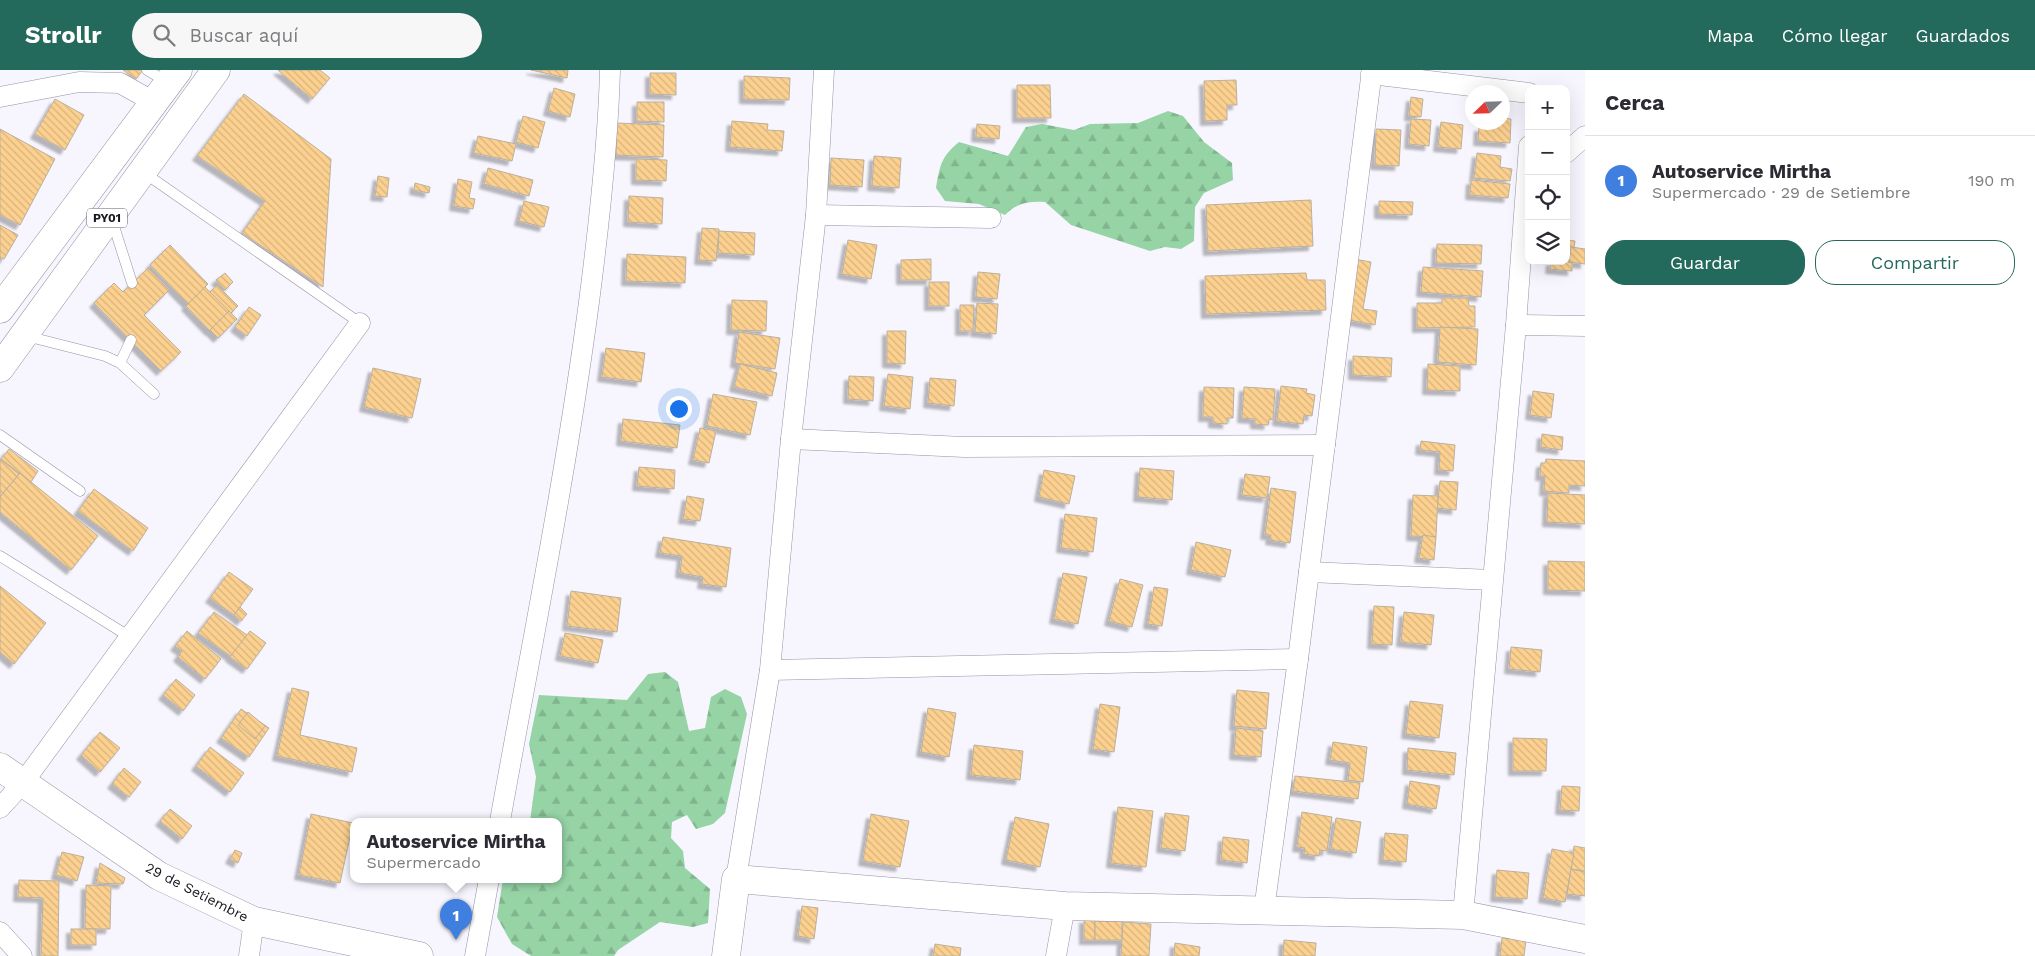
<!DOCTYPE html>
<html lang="es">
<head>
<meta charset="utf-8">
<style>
  :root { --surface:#fff; --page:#f7f7f7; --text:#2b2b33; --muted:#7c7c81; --line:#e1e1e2; --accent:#23695c }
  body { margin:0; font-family:"Work Sans",sans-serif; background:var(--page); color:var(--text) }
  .controls { position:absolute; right:15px; top:15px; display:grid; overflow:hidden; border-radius:10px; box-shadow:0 5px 20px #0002 }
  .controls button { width:45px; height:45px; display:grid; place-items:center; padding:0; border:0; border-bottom:1px solid var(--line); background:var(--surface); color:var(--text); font:25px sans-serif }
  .compass { position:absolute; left:1465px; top:15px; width:45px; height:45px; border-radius:50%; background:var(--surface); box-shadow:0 5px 20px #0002; rotate:247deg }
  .you { position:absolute; left:678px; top:338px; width:18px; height:18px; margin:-12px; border:4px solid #fff; border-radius:50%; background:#1a73e8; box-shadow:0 0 0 8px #1a73e833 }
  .badge { display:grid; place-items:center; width:32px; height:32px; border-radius:50%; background:var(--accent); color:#fff; font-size:16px; font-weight:700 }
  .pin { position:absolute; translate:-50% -41px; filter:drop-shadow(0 1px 2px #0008) }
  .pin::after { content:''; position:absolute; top:26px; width:18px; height:15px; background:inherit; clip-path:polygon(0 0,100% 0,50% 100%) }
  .popup { position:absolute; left:350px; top:748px; width:212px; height:65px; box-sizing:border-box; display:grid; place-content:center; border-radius:10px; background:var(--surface); filter:drop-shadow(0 1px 4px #0005); font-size:16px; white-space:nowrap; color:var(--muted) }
  .popup b { font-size:19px; color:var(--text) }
  .popup::after { content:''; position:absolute; left:50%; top:100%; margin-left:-10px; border:10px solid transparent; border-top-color:var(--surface) }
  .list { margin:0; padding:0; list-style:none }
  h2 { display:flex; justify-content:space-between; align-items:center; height:65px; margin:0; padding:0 20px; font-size:21px }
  h2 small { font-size:16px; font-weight:400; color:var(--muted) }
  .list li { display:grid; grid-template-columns:32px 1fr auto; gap:15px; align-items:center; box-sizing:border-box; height:90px; padding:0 20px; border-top:1px solid var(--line) }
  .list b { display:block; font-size:19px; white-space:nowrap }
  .list p { margin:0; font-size:16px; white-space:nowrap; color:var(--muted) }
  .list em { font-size:16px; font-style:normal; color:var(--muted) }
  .actions { display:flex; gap:10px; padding:15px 20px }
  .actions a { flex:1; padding:11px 0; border:1px solid var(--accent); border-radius:20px; text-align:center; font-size:18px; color:var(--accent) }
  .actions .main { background:var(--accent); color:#fff }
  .icon { flex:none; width:28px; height:28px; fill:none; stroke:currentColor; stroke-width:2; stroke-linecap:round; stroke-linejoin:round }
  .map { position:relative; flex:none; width:1585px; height:886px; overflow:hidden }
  header { display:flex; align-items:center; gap:30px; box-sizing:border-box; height:70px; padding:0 25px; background:var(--accent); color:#fff }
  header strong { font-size:24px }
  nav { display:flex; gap:28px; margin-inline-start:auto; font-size:18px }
  .search { width:350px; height:45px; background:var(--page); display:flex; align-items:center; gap:12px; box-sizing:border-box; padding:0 18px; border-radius:28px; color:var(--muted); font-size:19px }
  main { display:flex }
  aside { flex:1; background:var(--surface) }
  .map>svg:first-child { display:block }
</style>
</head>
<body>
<header>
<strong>Strollr</strong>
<div class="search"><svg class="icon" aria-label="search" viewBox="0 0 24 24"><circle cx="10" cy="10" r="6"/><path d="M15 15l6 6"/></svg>Buscar aquí</div>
<nav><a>Mapa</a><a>Cómo llegar</a><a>Guardados</a></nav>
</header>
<main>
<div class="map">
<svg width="1585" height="886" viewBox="0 0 1585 886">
  <defs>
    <pattern id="forest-firs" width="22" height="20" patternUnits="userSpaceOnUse" patternTransform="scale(1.25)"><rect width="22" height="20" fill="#96d4a6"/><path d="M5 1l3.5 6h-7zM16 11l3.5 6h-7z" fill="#81b58e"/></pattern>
    <pattern id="building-back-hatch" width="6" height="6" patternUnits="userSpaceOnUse" patternTransform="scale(1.25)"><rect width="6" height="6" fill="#fcd190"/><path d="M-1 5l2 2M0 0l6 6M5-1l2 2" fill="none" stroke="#d7b37c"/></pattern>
    <filter id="shadow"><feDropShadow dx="-4.5" dy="4.5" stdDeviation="1" flood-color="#0004"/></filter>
  </defs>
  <rect width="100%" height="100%" fill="#f7f5fd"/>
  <g fill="url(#forest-firs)">
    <path d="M 1168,41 L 1183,46 L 1204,72 L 1232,93 L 1233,110 L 1204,123 L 1195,137 L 1194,171 L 1181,179 L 1165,177 L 1150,181 L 1071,155 L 1045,132 C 1029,131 1016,133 1005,145 L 979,134 L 945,131 L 936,118 C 940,95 941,87 959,72 L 1008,86 L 1026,57 L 1042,54 L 1074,60 L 1090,54 L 1138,53 Z"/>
    <polygon points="665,602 678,612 689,661 705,658 711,627 725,619 741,627 747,644 725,743 713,754 696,759 687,745 672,752 671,768 683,781 685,798 710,819 708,853 693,857 660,852 618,880 614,886 531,886 512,874 497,847 503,809 558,809 558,751 530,751 536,707 529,674 539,625 627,630 648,604"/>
  </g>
  <g fill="url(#building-back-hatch)" stroke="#bbb09f" filter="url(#shadow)">
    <polygon points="123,0 143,0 136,9"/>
    <polygon points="278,0 320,0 330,8 312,29"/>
    <polygon points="531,0 568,0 567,8"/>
    <polygon points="650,3 676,3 676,25 650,24"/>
    <polygon points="744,6 790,8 789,30 744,29"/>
    <polygon points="1236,10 1237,35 1227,35 1227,50 1205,51 1204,11"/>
    <polygon points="1017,15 1050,15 1051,48 1017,48"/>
    <polygon points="554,18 575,24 570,47 548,41"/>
    <polygon points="244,24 331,89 323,217 242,163 265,131 197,86"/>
    <polygon points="1411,27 1423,29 1421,47 1409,46"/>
    <polygon points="55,29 84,45 65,80 35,64"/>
    <polygon points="637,32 664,32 664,52 637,51"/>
    <polygon points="523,46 545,52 538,78 516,72"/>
    <polygon points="1502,48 1511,49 1510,73 1478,71 1479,57 1489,58 1489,52 1502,52"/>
    <polygon points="1411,49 1431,50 1429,76 1409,74"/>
    <polygon points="732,51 768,54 767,60 784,61 782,81 730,77"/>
    <polygon points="1441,52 1463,55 1461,79 1438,77"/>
    <polygon points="617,53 664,55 663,87 616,85"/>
    <polygon points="977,54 1000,56 999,69 976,67"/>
    <polygon points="0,59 55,89 20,155 0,145"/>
    <polygon points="1376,59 1401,60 1399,96 1375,95"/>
    <polygon points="478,66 516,74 512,91 474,83"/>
    <polygon points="1477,83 1501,86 1500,97 1512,99 1510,111 1474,108"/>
    <polygon points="874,86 901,88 899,118 872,116"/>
    <polygon points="831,88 864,90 862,117 830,115"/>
    <polygon points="636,89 667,90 666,111 636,110"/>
    <polygon points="488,98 533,110 529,126 484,114"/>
    <polygon points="378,106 389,108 387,127 375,126"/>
    <polygon points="458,109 472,112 469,128 475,129 473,139 454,136"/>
    <polygon points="1471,110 1510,114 1508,128 1470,125"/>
    <polygon points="415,113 430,117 429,123 414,120"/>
    <polygon points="629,126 663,128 662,154 628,152"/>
    <polygon points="1311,130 1313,176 1208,181 1206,135"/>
    <polygon points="524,131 549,137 544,157 519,151"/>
    <polygon points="1379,131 1413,132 1412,145 1379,144"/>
    <polygon points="0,155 18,165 4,189 0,187"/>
    <polygon points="702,158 719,159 716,191 699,190"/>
    <polygon points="719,161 755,163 754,185 718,183"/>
    <polygon points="848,170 877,175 871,209 842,204"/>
    <polygon points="1566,170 1575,171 1574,178 1569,177 1568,192 1572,193 1572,201 1550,199 1551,191 1566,191"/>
    <polygon points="1437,174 1482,175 1481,194 1436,193"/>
    <polygon points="170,175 208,214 188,234 150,195"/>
    <polygon points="1571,177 1585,179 1585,194 1569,192"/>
    <polygon points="627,184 686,187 685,213 626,211"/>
    <polygon points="931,189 931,210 901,210 901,190"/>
    <polygon points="1354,189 1371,192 1363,239 1377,241 1375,255 1344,249"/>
    <polygon points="1423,197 1483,201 1481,227 1421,222"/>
    <polygon points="148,198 169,220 144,245 181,282 161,301 94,233 114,213 123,222"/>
    <polygon points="978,202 1000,204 997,229 976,227"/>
    <polygon points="225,203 233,212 225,220 216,210"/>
    <polygon points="1306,203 1307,210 1325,210 1326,240 1206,244 1205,206"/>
    <rect x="929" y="212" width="20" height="24"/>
    <polygon points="217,215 238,236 231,243 210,222"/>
    <polygon points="205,217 229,241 210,261 186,236"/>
    <polygon points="1442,228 1468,228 1469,236 1475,236 1475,257 1417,258 1417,233 1442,233"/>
    <polygon points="732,230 767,231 766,261 731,260"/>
    <polygon points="977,233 998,234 996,264 975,262"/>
    <polygon points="960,235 974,235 973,261 960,261"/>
    <polygon points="249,237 261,245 247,266 235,257"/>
    <polygon points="229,241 237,249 218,268 210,260"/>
    <polygon points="1440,257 1478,259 1476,295 1438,292"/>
    <polygon points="887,261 906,261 905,294 887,293"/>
    <polygon points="739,262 780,268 775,299 735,293"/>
    <polygon points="606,278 645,283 641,312 602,307"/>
    <polygon points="1353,286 1392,288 1391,307 1353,305"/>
    <polygon points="740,294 777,303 772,326 734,317"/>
    <polygon points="1428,294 1460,296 1460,321 1427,320"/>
    <polygon points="373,298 421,309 412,348 364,337"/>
    <polygon points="888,304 913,307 910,339 884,336"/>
    <polygon points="849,306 874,307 873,331 848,329"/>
    <polygon points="930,308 956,310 954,336 928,333"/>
    <polygon points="1281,316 1307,319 1306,323 1315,325 1312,346 1304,345 1303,354 1277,351"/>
    <polygon points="1204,317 1234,318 1233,348 1227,348 1227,354 1213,353 1213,347 1203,347"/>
    <polygon points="1244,317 1275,319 1273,350 1269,349 1268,355 1255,354 1255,349 1242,348"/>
    <polygon points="1533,321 1554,324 1551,348 1530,345"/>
    <polygon points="713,324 757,332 750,365 707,356"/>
    <polygon points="623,349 680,355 677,378 621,371"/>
    <polygon points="700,358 716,361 709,393 693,390"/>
    <polygon points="1542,364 1563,367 1562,380 1541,377"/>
    <polygon points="1421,371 1455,375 1453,401 1439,400 1440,382 1420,380"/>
    <polygon points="9,379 38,401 31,412 1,389"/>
    <polygon points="0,389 19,404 0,427"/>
    <polygon points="1546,389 1585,391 1585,416 1569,415 1569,423 1544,421 1545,406 1540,406 1541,393 1545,393"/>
    <polygon points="639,397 675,400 674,419 637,416"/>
    <polygon points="1140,398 1174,401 1172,430 1138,427"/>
    <polygon points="1044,400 1075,406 1069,434 1039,427"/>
    <polygon points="20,403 98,466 71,500 0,442 0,427"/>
    <polygon points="1245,404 1270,407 1267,428 1242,425"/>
    <polygon points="1440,411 1458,412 1456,440 1437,438"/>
    <polygon points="1271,418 1296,422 1290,473 1270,470 1271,465 1265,465"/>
    <polygon points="94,419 148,458 133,481 78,441"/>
    <polygon points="1548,423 1585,425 1585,454 1547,452"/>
    <polygon points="1413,425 1438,426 1436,467 1411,466"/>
    <polygon points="687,426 704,429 700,451 683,449"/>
    <polygon points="1065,444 1097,448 1093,482 1061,478"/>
    <polygon points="1423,465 1436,467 1434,490 1419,488"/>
    <polygon points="663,467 731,478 726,517 702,514 703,507 680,503 682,486 660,483"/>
    <polygon points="1196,472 1231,480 1225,507 1191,500"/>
    <polygon points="1548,491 1585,492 1585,521 1548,520"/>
    <polygon points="229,502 253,519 234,545 210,528"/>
    <polygon points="1063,503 1087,507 1078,554 1054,549"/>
    <polygon points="1120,509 1143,515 1132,557 1109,551"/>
    <polygon points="0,516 46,553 14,594 0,582"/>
    <polygon points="1154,517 1168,519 1162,556 1148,554"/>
    <polygon points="571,521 621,528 617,562 567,556"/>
    <polygon points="1374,536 1394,537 1392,575 1372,574"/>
    <polygon points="240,537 247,544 241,551 234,545"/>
    <polygon points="214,542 247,565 232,587 198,563"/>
    <polygon points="1404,542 1434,545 1431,575 1401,572"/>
    <polygon points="187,561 221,589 205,609 178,587 182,581 175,576"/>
    <polygon points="250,561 266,573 247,599 230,587"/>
    <polygon points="565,563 603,570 598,593 560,586"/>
    <polygon points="1511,577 1542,580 1540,602 1509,599"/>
    <polygon points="176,609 195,625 183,641 163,625"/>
    <polygon points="292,618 309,622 300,665 357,678 352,702 277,686"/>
    <polygon points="1237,620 1269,623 1266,659 1234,656"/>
    <polygon points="1410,631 1443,635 1439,668 1406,664"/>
    <polygon points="1100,634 1120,637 1114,682 1093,679"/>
    <polygon points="928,638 956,643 949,687 921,682"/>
    <polygon points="241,639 269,658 249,687 221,668"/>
    <polygon points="248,642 265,656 255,669 238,655"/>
    <polygon points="1236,658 1263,661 1261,687 1234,685"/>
    <polygon points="100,662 120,678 100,702 81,685"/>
    <polygon points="1513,668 1547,669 1546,701 1513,701"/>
    <polygon points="1333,672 1367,677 1363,712 1348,710 1350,693 1330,690"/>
    <polygon points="974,675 1023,681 1020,710 971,705"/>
    <polygon points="210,677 244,703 230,722 196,696"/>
    <polygon points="1408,678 1456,683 1454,705 1407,700"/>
    <polygon points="124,698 141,712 129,727 112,714"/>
    <polygon points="1295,706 1360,713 1358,729 1293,721"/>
    <polygon points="1410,711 1440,716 1436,739 1407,734"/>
    <polygon points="1562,716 1580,717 1579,741 1560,740"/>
    <polygon points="1118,737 1153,741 1146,797 1111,793"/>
    <polygon points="170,739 192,756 182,769 160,751"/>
    <polygon points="1302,742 1332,747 1327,781 1320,780 1319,786 1304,784 1305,778 1297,777"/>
    <polygon points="1165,743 1189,746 1185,781 1161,778"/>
    <polygon points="311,744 353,753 340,813 299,805"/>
    <polygon points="871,744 909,751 900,797 863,791"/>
    <polygon points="1015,747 1049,754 1040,797 1006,790"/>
    <polygon points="1336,748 1361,752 1356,783 1331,779"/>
    <polygon points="1385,763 1408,765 1406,792 1383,790"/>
    <polygon points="1223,767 1249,770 1247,793 1221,790"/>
    <polygon points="1574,776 1585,778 1585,801 1571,799"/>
    <polygon points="1552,779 1574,783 1565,832 1543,828"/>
    <polygon points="235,780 242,783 238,793 230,789"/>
    <polygon points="62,782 84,787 77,811 56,805"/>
    <polygon points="100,793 125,808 123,814 96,813"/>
    <polygon points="1571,799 1585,802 1585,826 1567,824"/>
    <polygon points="1497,800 1529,803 1527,829 1495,827"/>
    <polygon points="19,810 59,811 58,886 41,886 43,828 18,827"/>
    <polygon points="86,815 111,816 110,859 85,859"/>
    <polygon points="802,836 818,838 814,869 798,866"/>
    <rect x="1084" y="849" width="11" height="21"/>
    <rect x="1095" y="851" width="27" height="19"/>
    <polygon points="1123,852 1151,854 1149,886 1121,886"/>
    <rect x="71" y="859" width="25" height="16"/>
    <polygon points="1502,868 1526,870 1524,886 1500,886"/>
    <polygon points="1284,870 1316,873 1315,886 1283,886"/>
    <polygon points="1175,873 1200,877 1199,886 1174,886"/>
    <polygon points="935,874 961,878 960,886 933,886"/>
  </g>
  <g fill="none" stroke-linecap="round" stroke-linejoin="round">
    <g stroke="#9792a4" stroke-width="11">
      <g id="lane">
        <polyline points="147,0 167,12"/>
        <polyline points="143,102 360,253"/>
        <polyline points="112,150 132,213"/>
        <polyline points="26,266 105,286 120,293 154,324"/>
        <polyline points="120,293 131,270"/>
        <polyline points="0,365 80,421"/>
        <polyline points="0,486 130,567"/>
      </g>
    </g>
    <g stroke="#9792a4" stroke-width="21">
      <g id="street">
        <polyline points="1371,4 1529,23"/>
        <polyline points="0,27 79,12 120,13 154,32"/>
        <polyline points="1566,83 1585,66"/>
        <polyline points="816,145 991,148"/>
        <polyline points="1516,255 1585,256"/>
        <polyline points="791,369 964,377 1325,375"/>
        <polyline points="1309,502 1492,510"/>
        <polyline points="770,600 1298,589"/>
        <polyline points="0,738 22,714 360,253"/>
        <path d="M 500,751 C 531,578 566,406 589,232 C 599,155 608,77 610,0"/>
        <polyline points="736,809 770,600 791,369 816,145 824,0"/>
        <polyline points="1264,840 1298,589 1372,0"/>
        <polyline points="1463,845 1516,255 1529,76"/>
        <polyline points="0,862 22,886"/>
        <polyline points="249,886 254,851"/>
        <polyline points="475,886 489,809"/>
        <polyline points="1056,886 1065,836"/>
      </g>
    </g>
    <g stroke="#9792a4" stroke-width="29">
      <g id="secondary">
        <polyline points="0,697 159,806 254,851 419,886"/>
        <polyline points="726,886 736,809 1065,836 1463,845 1585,869"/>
      </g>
    </g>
    <g stroke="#9792a4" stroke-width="29">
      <g id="highway">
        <polyline points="0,239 178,0"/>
        <polyline points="0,298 216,0"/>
      </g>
    </g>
    <use href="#lane" stroke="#fff" stroke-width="10"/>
    <use href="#street" stroke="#fff" stroke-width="20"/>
    <use href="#secondary" stroke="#fff" stroke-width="28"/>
    <use href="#highway" stroke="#fff" stroke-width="28"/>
  </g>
  <g text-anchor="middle" stroke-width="4.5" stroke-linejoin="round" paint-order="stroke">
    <rect fill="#fff" stroke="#5d5d61" stroke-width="1" x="87" y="138.5" width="40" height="19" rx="4"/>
    <g font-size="12" font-weight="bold" fill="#18171d">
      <text x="107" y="152">PY01</text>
    </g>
    <g font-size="14" fill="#18171d" stroke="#fff">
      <text transform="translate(197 822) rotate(27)" y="5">29 de Setiembre</text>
    </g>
  </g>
</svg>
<div class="controls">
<button>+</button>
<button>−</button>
<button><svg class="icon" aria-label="locate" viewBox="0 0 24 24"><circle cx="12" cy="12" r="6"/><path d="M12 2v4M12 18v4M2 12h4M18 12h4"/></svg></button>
<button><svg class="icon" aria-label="layers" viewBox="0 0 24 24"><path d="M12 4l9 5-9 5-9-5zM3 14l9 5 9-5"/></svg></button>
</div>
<svg class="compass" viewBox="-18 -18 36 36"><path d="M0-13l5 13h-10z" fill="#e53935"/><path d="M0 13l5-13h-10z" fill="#7c7c81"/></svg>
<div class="you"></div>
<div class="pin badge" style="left:456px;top:870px;background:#3f7fe0">1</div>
<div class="popup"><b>Autoservice Mirtha</b>Supermercado</div>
</div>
<aside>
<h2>Cerca<small></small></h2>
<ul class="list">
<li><span class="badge" style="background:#3f7fe0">1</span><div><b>Autoservice Mirtha</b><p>Supermercado · 29 de Setiembre</p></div><em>190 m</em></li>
</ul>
<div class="actions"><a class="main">Guardar</a><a>Compartir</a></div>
</aside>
</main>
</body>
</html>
